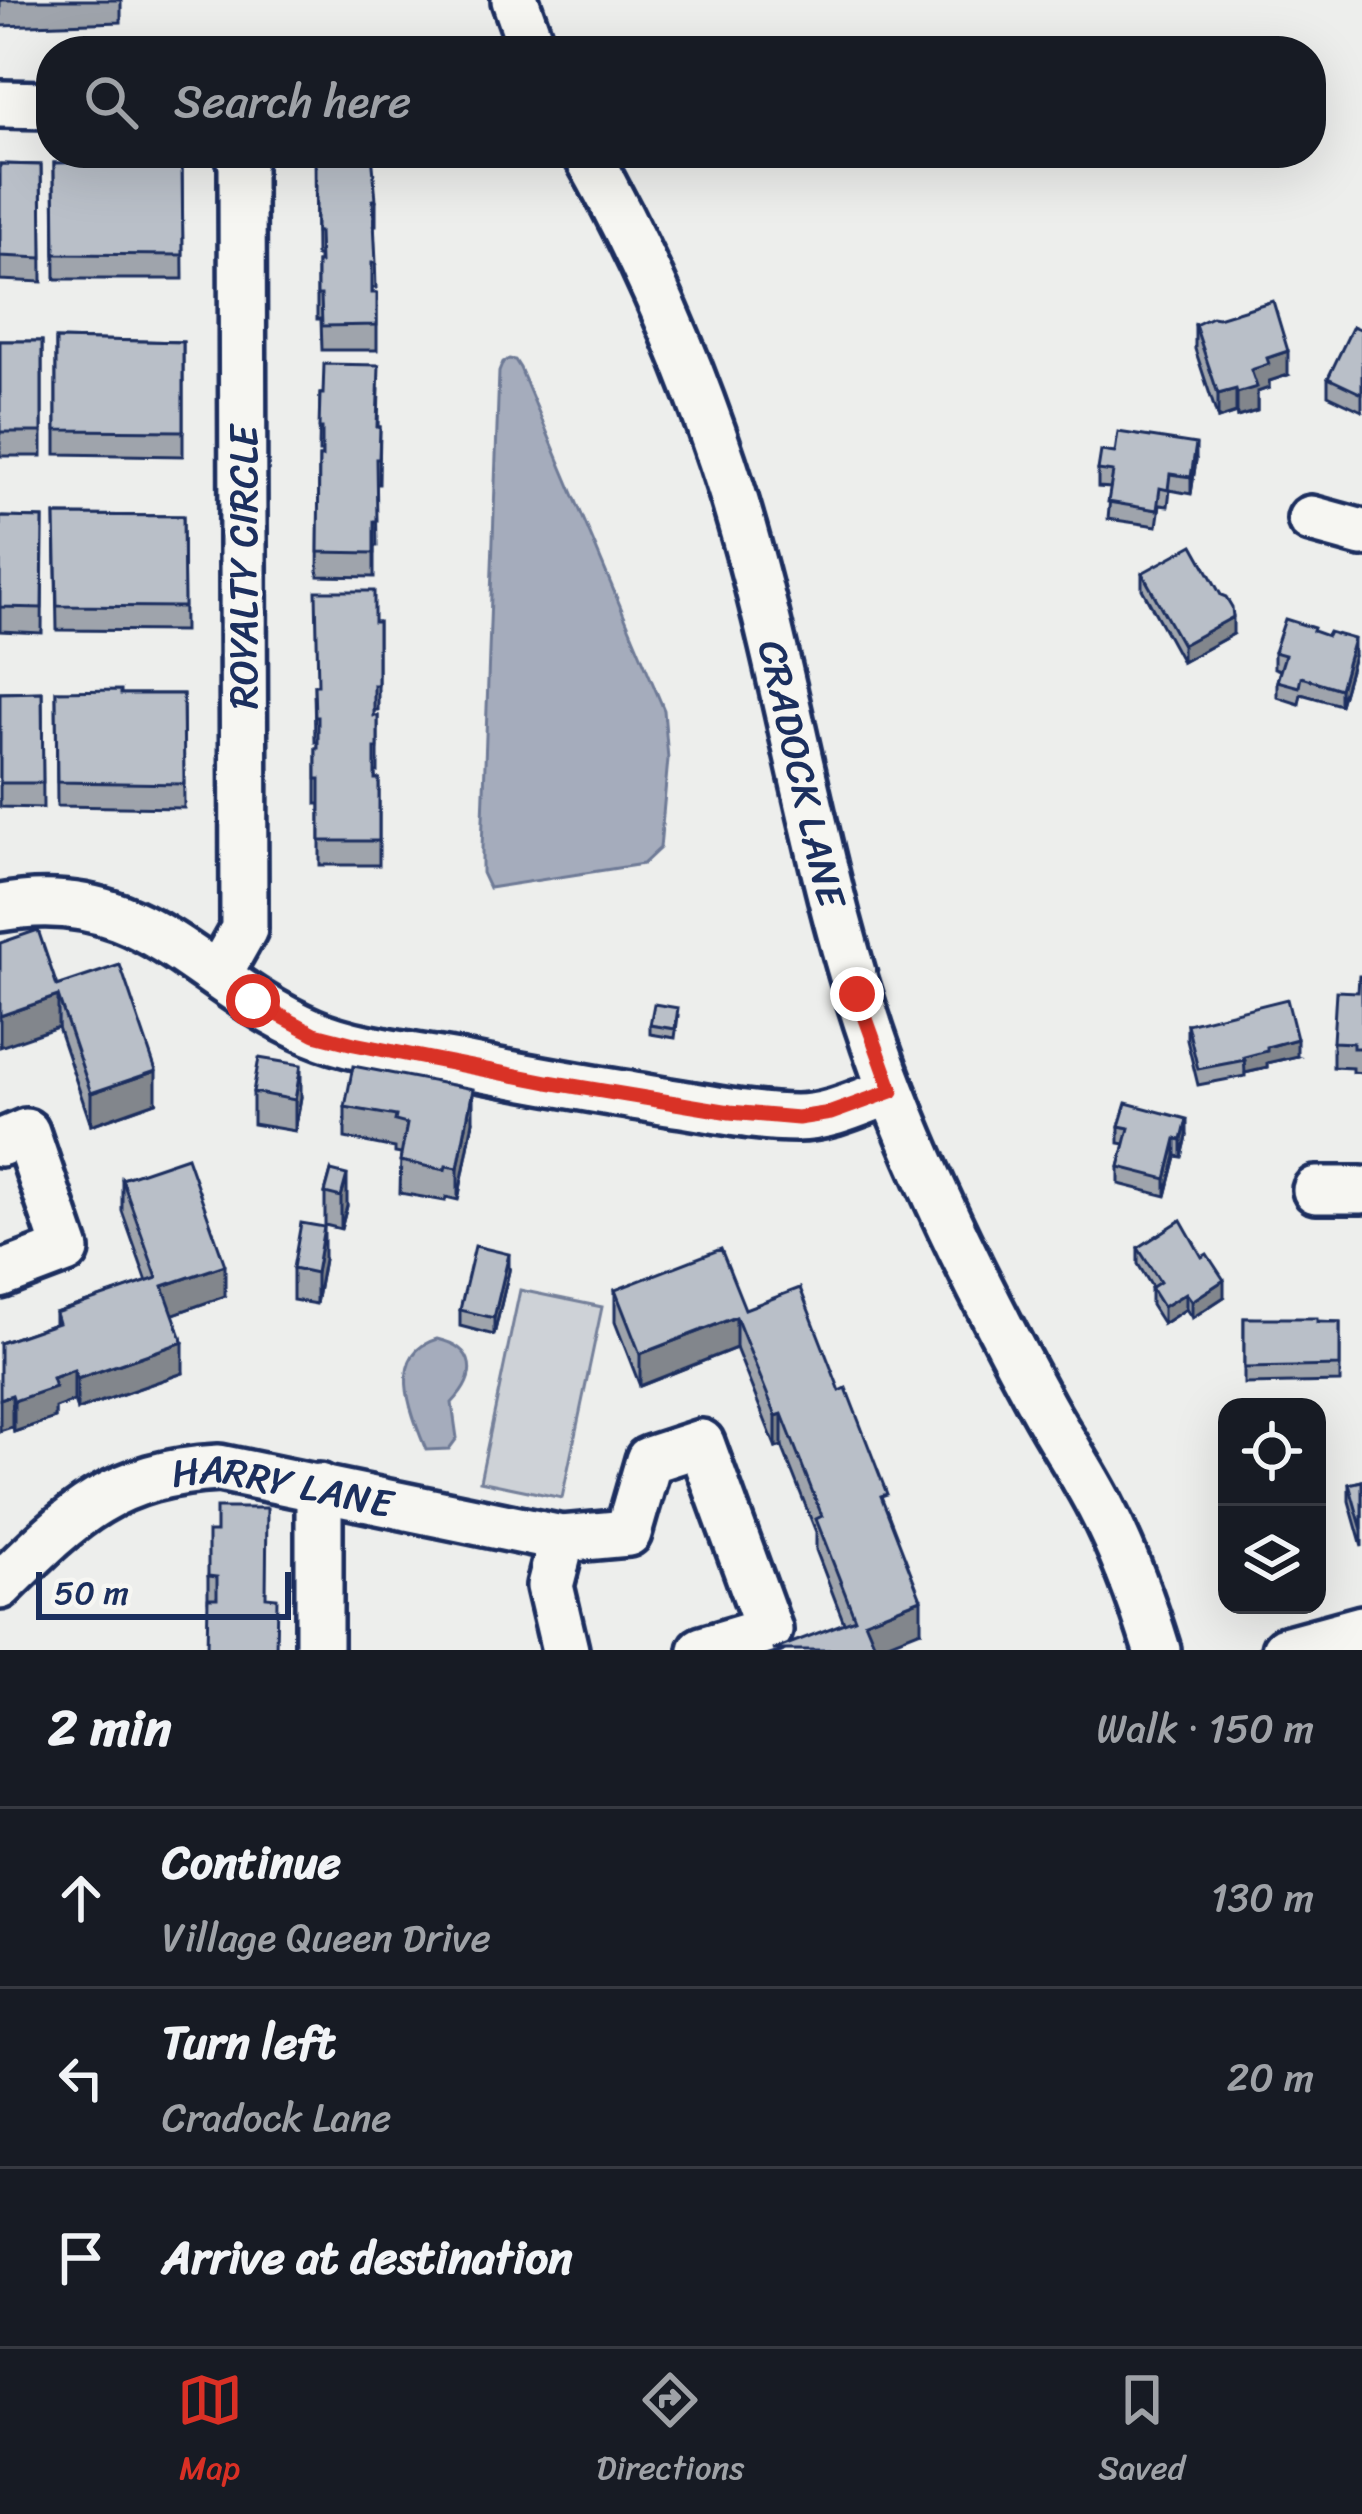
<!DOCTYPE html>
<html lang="en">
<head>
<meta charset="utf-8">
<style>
  :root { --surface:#171b24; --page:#242831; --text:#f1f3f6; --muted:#9ea1a6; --line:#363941; --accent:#d93025 }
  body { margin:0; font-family:Sriracha,sans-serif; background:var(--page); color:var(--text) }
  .controls { position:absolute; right:36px; bottom:36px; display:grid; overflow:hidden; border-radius:24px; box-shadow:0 12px 48px #0002 }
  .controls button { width:108px; height:108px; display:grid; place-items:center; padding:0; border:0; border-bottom:3px solid var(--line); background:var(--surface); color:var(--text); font:60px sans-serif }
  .scale { position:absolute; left:36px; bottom:30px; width:255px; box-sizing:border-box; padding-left:12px; border:6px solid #1b2f5e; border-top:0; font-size:33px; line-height:42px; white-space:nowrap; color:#1b2f5e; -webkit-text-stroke:9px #f6f6f2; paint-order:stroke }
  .stop { position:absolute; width:36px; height:36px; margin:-27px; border:9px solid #d93025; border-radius:50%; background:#fff }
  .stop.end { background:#d93025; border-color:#fff; box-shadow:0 3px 12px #0008 }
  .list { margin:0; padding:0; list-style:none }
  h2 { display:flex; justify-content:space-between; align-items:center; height:156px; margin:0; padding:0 48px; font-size:51px }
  h2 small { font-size:39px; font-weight:400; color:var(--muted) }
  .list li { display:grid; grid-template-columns:78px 1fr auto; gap:36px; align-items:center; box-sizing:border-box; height:180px; padding:0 48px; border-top:3px solid var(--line) }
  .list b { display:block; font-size:45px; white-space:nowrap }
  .list p { margin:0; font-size:39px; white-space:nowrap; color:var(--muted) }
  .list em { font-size:39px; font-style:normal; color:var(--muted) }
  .icon { flex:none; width:66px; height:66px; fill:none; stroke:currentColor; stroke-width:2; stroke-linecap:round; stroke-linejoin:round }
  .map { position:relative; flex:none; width:1362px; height:1650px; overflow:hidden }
  .search { position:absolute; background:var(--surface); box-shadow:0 12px 48px #0002; left:36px; right:36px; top:36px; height:132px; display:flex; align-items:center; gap:30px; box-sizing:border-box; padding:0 42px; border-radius:48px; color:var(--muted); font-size:45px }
  .sheet { height:696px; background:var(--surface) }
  nav { display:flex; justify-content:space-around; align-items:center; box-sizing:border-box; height:168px; border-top:3px solid var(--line); background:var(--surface); font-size:33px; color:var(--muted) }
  nav a { display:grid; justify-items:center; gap:6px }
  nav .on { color:var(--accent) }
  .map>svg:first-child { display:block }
</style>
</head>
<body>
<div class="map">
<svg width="1362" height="1650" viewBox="0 0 1362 1650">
  <rect width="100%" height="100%" fill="#edeeec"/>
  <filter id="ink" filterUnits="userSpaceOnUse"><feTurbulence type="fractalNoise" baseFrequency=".00833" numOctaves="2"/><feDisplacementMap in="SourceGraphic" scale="24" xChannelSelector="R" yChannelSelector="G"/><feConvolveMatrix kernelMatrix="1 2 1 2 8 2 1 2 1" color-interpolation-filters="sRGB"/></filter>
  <g filter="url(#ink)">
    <polygon fill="#ced2d7" stroke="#74809a" stroke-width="3" points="520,1290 602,1307 562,1498 480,1481"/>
    <g fill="#a5acbc" stroke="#6e7a96" stroke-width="3">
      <polygon points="509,359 515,360 520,368 664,710 668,759 660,848 643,864 489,888 482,873 482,848 499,372 503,362"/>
      <path d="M 437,1339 C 477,1348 478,1376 452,1403 L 457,1438 L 449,1449 L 426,1450 C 412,1415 385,1354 437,1339 Z"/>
    </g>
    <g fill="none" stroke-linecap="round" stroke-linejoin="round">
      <g stroke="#1b2f5e" stroke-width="54">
        <g id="minor">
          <polyline points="515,0 533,51"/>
          <polyline points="0,104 51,105"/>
          <path id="s1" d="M 586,153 C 647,261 696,377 733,495 C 793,692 817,899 892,1092 C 934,1200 986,1303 1041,1404 C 1060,1439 1082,1471 1100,1506 C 1124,1552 1142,1601 1157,1650"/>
          <polyline points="1311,519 1362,533"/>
          <path d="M 0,908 C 144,881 197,983 312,1032 C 356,1051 415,1056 463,1065 C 531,1079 600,1090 669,1102 C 710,1108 754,1118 796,1118 C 829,1118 861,1102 891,1091"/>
          <polyline points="218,975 244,929 242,166 239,153"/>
          <polyline points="0,1143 26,1132 66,1250 0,1275"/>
          <polyline points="1316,1190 1362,1190"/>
          <polyline points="319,1487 319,1650"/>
          <path id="s2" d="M 0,1586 C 73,1514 112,1474 219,1468 L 562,1539"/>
          <polyline points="565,1650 550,1586 562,1539 628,1533 649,1460 701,1443 769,1630 702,1650"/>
          <polyline points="1285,1650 1362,1629"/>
        </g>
      </g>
      <use href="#minor" stroke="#f6f6f2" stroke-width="45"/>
    </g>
    <g fill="#9fa4ac" stroke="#1b2f5e" stroke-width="3">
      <polygon points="0,0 121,0 121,22 0,26"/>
      <polygon points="315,153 376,200 376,225 374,225 376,288 372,288 372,293 377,293 377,350 322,350 321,319 317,319 317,263 319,263 319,256 316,256"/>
      <polygon points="54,163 120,166 182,165 183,279 55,279"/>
      <polygon points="0,164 41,165 42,282 0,280"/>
      <polygon points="1195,325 1288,375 1269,381 1269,388 1257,392 1257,411 1237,417 1236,413 1218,419 1195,349"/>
      <polygon points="1362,330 1362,411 1328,395 1328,378"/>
      <polygon points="56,339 183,342 183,456 56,454"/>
      <rect x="0" y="341" width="42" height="115"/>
      <polygon points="379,389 378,427 380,427 379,484 376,484 377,546 374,546 374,577 318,576 319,457 322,457 322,452 319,452 320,394"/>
      <polygon points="1196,460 1191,494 1170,490 1168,506 1160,505 1157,526 1108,519 1111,488 1098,487 1098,470"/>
      <polygon points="55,515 183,516 184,631 57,630"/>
      <polygon points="0,517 43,518 42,633 0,631"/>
      <polygon points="1142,573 1233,634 1182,662 1142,589"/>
      <polygon points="374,622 378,622 378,710 374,710 374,716 378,716 378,772 375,772 375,779 379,779 379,865 320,865 320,804 316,804 316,748 318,748 318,742 315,742 314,685 317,685"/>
      <polygon points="1314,632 1354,656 1340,705 1301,694 1299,704 1277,697 1277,681 1280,670 1274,668 1274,652"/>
      <polygon points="56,691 121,694 183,694 184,808 57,806"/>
      <polygon points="42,692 43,808 0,807 0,693"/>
      <polygon points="1362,976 1362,1073 1353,1072 1353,1068 1333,1067 1333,1042 1358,992"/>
      <polygon points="57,986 156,1102 91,1125 58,1027"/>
      <polygon points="678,1016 675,1038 650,1034 650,1025"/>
      <polygon points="1187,1024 1297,1056 1267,1063 1267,1068 1245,1073 1245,1076 1198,1085 1187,1040"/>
      <polygon points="253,1092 301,1097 295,1131 253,1124"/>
      <polygon points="345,1107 473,1121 458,1200 446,1197 445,1201 400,1193 401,1154 395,1153 395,1148 345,1138"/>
      <polygon points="1119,1126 1187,1136 1182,1157 1176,1156 1166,1196 1119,1184 1119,1167 1125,1144 1119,1143"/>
      <polygon points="331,1171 347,1206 341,1229 325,1225 325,1193"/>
      <polygon points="122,1179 225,1296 173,1314 183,1373 77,1410 74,1401 55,1408 55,1418 14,1432 0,1343 55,1324 55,1313 147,1282 122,1211"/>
      <polygon points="1138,1248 1224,1297 1192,1318 1186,1309 1163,1324 1151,1305 1151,1288 1152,1287 1138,1264"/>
      <polygon points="324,1259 316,1304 293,1300 293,1268"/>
      <polygon points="509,1271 494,1335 460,1326 460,1310"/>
      <polygon points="615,1290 745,1309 887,1511 921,1630 844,1623 816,1550 816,1532 782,1446 776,1448 736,1348 640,1386 615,1322"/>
      <polygon points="1244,1318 1340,1322 1340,1382 1244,1384"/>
      <polygon points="1362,1481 1362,1547 1349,1501 1349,1484"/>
      <polygon points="216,1532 266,1597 208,1601 208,1576"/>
    </g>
    <g fill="#82868c" stroke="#1b2f5e" stroke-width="3">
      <polygon points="1288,351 1288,375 1269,381 1269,388 1257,392 1257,411 1237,417 1237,393 1251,370 1267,358"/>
      <polygon points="1236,389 1236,413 1218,419 1218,394"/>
      <polygon points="1196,444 1196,460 1191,494 1191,477"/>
      <polygon points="1233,617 1233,634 1182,662 1182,645"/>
      <polygon points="1354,639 1354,656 1340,705 1340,689"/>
      <polygon points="58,996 58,1027 0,1047 0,1016"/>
      <polygon points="1297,1039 1297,1056 1267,1063 1267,1068 1245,1073 1244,1057 1267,1047"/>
      <polygon points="301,1065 301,1097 295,1131 295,1100"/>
      <polygon points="156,1071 156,1102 91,1125 91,1093"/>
      <polygon points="473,1089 473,1121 458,1200 458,1168"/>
      <polygon points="1187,1119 1187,1136 1182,1157 1182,1140"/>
      <polygon points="1176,1139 1176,1156 1166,1196 1166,1179"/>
      <polygon points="347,1175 347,1206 341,1229 341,1197"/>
      <polygon points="324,1227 324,1259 316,1304 316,1273"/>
      <polygon points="509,1254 509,1271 494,1335 494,1318"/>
      <polygon points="225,1265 225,1296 163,1318 163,1286"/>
      <polygon points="1224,1280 1224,1297 1192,1318 1192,1301"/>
      <polygon points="1186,1293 1186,1309 1163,1324 1163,1307"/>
      <polygon points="736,1317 736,1348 640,1386 640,1354"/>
      <polygon points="183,1342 183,1373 77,1410 77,1379"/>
      <polygon points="74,1370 74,1401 55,1408 55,1418 14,1432 14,1401 52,1378"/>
      <polygon points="12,1395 12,1427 0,1431 0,1399"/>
      <polygon points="782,1414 782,1446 776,1448 776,1416"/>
      <polygon points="921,1599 921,1630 871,1650 865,1621"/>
    </g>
    <g fill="#b9bfc8" stroke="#1b2f5e" stroke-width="3">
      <polygon points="316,153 372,153 376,200 373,200 376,263 372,263 372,293 377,293 377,325 322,326 321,295 317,295 317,263 320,263 319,232 316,232"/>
      <polygon points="120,162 120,166 182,165 183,255 55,254 54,163"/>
      <polygon points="0,164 41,165 42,258 0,256"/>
      <polygon points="1273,301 1288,351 1267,358 1269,364 1251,370 1257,387 1237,393 1236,389 1218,394 1195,325 1212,317 1218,318"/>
      <polygon points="1353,326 1362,330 1362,394 1328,378"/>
      <polygon points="56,339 183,342 183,431 56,430"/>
      <rect x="0" y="341" width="42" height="91"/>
      <polygon points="324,364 379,365 377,427 380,427 379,459 376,459 377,521 374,521 374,553 318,552 319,457 322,457 322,428 319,428 320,394 323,394"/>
      <polygon points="1118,432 1196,444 1191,477 1170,474 1168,490 1160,488 1157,510 1108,502 1113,472 1098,470 1101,451 1115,453"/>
      <polygon points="55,515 183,516 184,607 57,606"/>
      <polygon points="0,517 43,518 42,608 0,607"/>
      <polygon points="1193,545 1221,595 1226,597 1232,607 1233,617 1182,645 1142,573"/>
      <polygon points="316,591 374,591 374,622 378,622 378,685 374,685 374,716 378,716 378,748 375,748 375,779 379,779 379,841 320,841 320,779 316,779 316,748 318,748 318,717 315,717 314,685 318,685"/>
      <polygon points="1285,619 1314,628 1313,631 1327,636 1329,632 1354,639 1340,689 1301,677 1299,687 1277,681 1285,655 1274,652"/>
      <polygon points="121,690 121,694 183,694 184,784 57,782 56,691"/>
      <polygon points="42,692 43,783 0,783 0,693"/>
      <polygon points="38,930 57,986 120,965 156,1071 91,1093 58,996 0,1016 0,943"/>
      <polygon points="1359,976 1362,976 1362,1048 1353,1048 1353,1043 1333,1042 1336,991 1358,992"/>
      <polygon points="1287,999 1297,1039 1267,1047 1267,1051 1244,1057 1245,1060 1198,1069 1187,1024"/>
      <polygon points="654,1004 678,1008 675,1029 650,1025"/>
      <polygon points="259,1058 301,1065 295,1100 253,1092"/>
      <polygon points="353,1066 473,1089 458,1168 446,1166 445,1170 400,1161 407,1124 395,1121 396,1116 345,1107"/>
      <polygon points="1126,1103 1187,1119 1182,1140 1176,1139 1166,1179 1119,1167 1129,1128 1119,1126"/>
      <polygon points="187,1157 225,1265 163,1286 183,1342 77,1379 74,1370 52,1378 55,1387 14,1401 12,1395 0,1399 0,1343 58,1323 55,1313 157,1278 122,1179"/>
      <polygon points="331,1171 347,1175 341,1197 325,1193"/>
      <polygon points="1181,1220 1202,1257 1207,1254 1224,1280 1192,1301 1186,1293 1163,1307 1151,1288 1160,1282 1138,1248"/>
      <polygon points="301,1223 324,1227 316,1273 293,1268"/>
      <polygon points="475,1246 509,1254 494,1318 460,1310"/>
      <polygon points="721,1249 745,1309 800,1288 840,1391 846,1388 887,1494 881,1496 921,1599 865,1621 877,1650 773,1650 855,1619 816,1519 822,1516 782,1414 776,1416 736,1317 640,1354 615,1290"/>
      <polygon points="1244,1318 1317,1318 1317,1322 1340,1322 1340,1366 1244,1368"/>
      <polygon points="1362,1481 1362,1530 1349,1484"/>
      <polygon points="216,1508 267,1508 266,1597 277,1598 276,1650 207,1650 208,1598 217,1598 217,1577 208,1576 208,1532 216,1532"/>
    </g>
  </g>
  <g fill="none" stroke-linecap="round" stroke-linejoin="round" filter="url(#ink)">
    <polyline stroke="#d93025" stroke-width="15" points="253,1001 315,1034 354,1044 548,1082 730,1112 798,1118 831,1113 892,1091 857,994"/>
  </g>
  <g text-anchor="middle" stroke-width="9" stroke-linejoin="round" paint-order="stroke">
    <g font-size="39" fill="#1b2f5e" stroke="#f6f6f2">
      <text transform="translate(243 567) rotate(-90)" y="14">ROYALTY CIRCLE</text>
      <text dy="14" stroke="none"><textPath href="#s1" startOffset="660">CRADOCK LANE</textPath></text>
      <text dy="14" stroke="none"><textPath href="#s2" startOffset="321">HARRY LANE</textPath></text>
    </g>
  </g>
</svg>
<div class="controls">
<button><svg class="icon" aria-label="locate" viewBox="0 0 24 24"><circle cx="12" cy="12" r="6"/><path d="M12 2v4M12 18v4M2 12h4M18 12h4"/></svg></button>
<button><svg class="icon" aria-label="layers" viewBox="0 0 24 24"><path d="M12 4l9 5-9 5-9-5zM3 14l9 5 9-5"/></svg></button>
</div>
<div class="scale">50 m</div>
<div class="stop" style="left:253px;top:1001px"></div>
<div class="stop end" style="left:857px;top:994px"></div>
<div class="search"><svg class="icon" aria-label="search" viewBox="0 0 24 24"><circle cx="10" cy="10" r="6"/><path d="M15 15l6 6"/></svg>Search here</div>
</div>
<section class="sheet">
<h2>2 min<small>Walk · 150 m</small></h2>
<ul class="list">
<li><svg class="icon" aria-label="ahead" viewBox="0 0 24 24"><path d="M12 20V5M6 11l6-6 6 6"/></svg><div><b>Continue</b><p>Village Queen Drive</p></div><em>130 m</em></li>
<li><svg class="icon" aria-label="left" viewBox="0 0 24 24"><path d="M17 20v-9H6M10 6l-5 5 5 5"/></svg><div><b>Turn left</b><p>Cradock Lane</p></div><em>20 m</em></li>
<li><svg class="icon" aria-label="arrive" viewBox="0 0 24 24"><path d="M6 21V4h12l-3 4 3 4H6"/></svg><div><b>Arrive at destination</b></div></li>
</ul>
</section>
<nav>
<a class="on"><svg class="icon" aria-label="map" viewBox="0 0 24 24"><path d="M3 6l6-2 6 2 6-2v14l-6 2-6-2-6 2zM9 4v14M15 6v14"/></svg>Map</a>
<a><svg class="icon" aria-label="directions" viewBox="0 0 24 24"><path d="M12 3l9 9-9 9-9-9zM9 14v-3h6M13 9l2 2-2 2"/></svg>Directions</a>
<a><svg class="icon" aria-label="saved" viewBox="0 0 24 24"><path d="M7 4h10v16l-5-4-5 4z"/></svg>Saved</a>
</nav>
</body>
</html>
